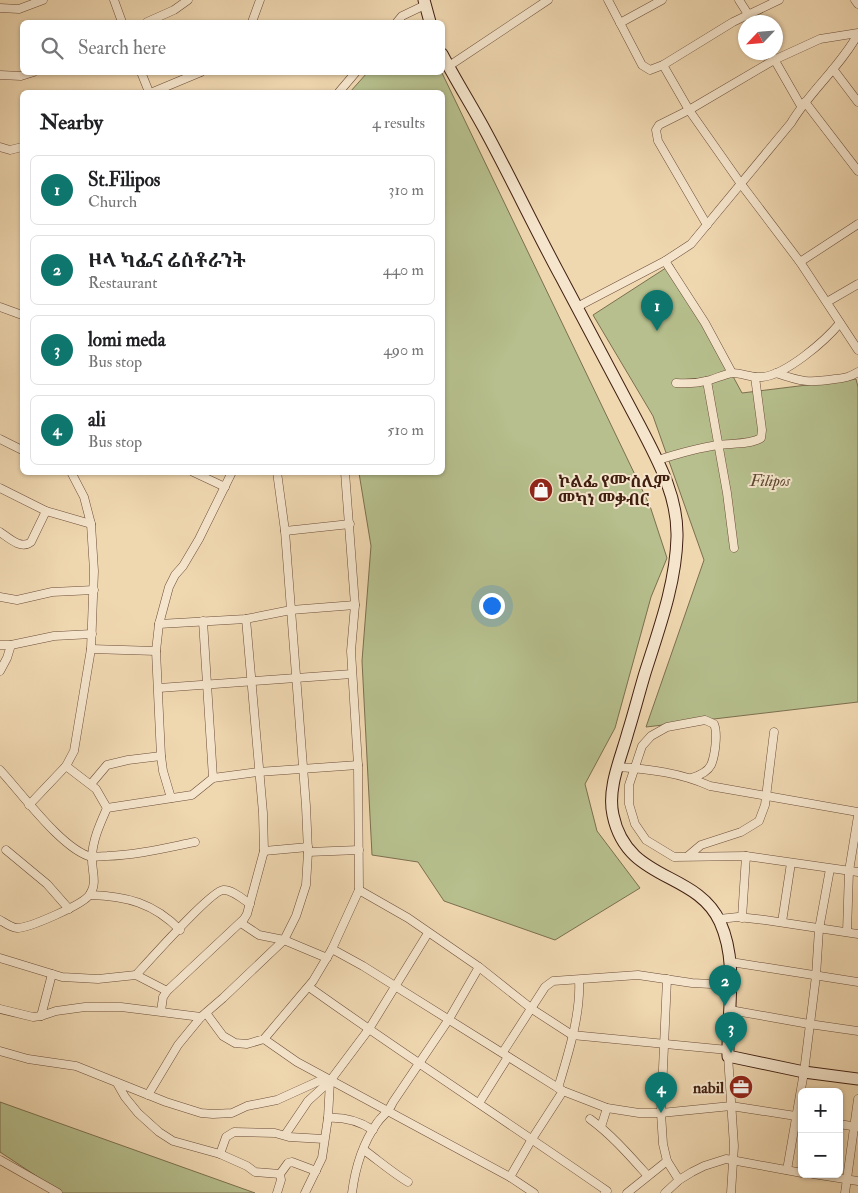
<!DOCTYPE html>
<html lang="en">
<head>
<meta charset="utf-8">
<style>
  :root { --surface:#fff; --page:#f6f6f6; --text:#202124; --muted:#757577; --line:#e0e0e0; --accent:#0f766e }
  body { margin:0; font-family:"IM FELL Double Pica","Noto Serif Ethiopic",serif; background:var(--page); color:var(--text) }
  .controls { position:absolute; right:15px; bottom:15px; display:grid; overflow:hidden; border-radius:8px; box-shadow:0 1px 4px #0004 }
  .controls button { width:45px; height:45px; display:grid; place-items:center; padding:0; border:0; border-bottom:1px solid var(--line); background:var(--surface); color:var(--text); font:25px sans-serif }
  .compass { position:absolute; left:738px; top:15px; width:45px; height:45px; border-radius:50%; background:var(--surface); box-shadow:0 1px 4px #0004; rotate:244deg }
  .you { position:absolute; left:491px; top:605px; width:18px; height:18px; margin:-12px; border:4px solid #fff; border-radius:50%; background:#1a73e8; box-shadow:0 0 0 8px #1a73e833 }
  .badge { display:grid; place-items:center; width:32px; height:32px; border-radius:50%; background:var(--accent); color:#fff; font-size:16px; font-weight:700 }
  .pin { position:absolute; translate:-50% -41px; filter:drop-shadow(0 1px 2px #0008) }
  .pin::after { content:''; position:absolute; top:26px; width:18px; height:15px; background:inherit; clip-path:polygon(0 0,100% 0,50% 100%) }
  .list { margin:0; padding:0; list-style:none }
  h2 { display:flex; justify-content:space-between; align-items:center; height:65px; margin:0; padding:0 20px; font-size:21px }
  h2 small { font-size:16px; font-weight:400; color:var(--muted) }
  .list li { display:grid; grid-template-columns:32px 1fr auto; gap:15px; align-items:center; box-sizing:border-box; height:70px; margin:0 10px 10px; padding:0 10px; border:1px solid var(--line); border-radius:8px }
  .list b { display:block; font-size:19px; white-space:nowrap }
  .list p { margin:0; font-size:16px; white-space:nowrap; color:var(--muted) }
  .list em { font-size:16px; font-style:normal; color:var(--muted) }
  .icon { flex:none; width:28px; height:28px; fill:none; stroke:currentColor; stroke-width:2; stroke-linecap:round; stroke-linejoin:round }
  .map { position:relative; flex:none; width:858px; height:1193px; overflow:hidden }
  .search { position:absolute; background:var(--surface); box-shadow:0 1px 4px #0004; left:20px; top:20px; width:425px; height:55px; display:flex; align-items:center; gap:12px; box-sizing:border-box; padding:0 18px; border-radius:8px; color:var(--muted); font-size:19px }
  .panel { position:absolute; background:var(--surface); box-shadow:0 1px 4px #0004; left:20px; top:90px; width:425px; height:385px; border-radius:8px }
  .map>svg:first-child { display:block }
</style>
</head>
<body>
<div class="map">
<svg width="858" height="1193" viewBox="0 0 858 1193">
  <rect width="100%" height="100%" fill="#efd7b0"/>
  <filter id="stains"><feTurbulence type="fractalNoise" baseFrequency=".004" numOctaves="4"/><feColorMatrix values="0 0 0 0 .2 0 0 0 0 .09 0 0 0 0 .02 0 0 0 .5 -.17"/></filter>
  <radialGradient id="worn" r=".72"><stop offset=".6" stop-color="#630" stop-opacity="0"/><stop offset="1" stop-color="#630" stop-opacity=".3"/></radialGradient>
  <g fill="#b6bf8d" stroke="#7c6f4f">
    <polygon points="367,73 442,73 650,506 667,558 651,597 615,728 585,784 597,831 640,888 555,940 444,901 418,862 372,855 362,661 371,546 359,473 442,472 442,92 350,92"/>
    <polygon points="672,264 742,393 856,379 858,387 858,702 646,727 704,560 653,416 593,315"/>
    <polygon points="0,1102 255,1193 62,1193 0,1152"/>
  </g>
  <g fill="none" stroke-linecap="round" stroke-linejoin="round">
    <g stroke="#6c4d39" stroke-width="9">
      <g id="street">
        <polyline points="114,0 122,22"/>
        <polyline points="608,0 642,65 650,70 663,65 733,22 779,0"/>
        <polyline points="739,0 753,22"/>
        <polyline points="855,0 858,4"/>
        <polyline points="0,8 19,9 43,0"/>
        <polyline points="147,22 174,10 188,0"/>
        <polyline points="252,22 260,0"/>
        <polyline points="397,22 402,16 425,5"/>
        <polyline points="620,23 662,0"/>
        <polyline points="770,52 801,106"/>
        <polyline points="663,65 689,110 741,184 800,262 858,350"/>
        <polyline points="449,66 548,0"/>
        <polyline points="833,69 858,102"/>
        <polyline points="141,72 149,92"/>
        <polyline points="0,75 21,76 34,72"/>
        <polyline points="153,92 201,72"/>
        <polyline points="339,92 356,72"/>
        <polyline points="805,102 858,171"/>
        <polyline points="0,147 10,150 22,147"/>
        <polyline points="707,225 658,141 656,130 659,125 689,110 774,60 820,39 858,33"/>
        <polyline points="665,261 705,323 732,373"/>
        <polyline points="800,262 858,224"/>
        <polyline points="827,302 858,284"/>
        <polyline points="0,307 22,315"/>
        <path d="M 577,307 L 665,261 L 691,244 L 791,123 C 810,91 840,67 858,34"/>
        <path d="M 776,373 C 802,382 808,383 835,379 C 845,378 850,377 858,372"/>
        <polyline points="707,381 727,493 734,548"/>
        <path d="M 676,383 C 688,384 699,383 710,380 C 717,378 725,374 732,373 C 742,373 752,378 762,377 C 786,375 825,341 840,323"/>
        <polyline points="0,439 22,450"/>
        <path d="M 658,460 C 677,454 697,448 718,445 C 731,443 749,445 761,438 L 762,430 L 755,377"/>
        <polyline points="193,472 225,487"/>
        <polyline points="0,488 46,511 91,524"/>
        <polyline points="285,531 350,524"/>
        <path d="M 0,532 C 9,538 21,550 31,542 L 46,511"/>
        <polyline points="0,597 17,600 52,592 94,590"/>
        <polyline points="203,621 213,778"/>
        <polyline points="159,624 246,619 291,610 355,605"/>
        <polyline points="0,645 11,645 54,636 92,634"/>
        <polyline points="91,649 156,651"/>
        <polyline points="0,671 7,658 11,645"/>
        <polyline points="159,688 352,674"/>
        <polyline points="66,766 96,789 107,808"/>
        <path d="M 618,767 C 650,769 681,773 710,786 L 858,812"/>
        <path d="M 0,770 C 20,791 63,851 92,857 C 96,857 102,856 107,856 C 137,855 165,848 195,842"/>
        <path d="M 691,778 C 698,776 707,773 711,765 C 715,756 718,733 714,724 L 705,720 L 667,727 L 651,736 L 642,746 L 629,785 L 629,804 L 635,824 L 646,840 L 674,857 L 746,856 L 858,872"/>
        <polyline points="91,784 107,765 128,760 161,756"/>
        <polyline points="171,798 163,771 161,756 156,651 159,624 169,587 175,575 183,566 199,539 232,472"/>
        <polyline points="29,805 66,766 74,751 91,649 94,571 91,524 84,497 71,472"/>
        <polyline points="107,808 192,795 213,778 258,772 358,765"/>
        <polyline points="6,850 47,884 69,909"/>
        <polyline points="264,851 308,847"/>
        <polyline points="308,852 359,850"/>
        <polyline points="688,856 701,845 741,832 759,821 765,805 774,732"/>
        <polyline points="359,890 408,918 479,967 532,1009 572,1035 728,1050"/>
        <path d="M 90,895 C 126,896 154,903 180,930"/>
        <polyline points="742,918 746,856"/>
        <polyline points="719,919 738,917 765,920 858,934"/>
        <path d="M 0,920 C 5,923 12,928 17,928 C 29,928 85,904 90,894 C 98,883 91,869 92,856 C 93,839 100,824 107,808"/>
        <polyline points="782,922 791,863"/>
        <polyline points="241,923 259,935 284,940 327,958"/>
        <polyline points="847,932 849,871 858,816"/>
        <polyline points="332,949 363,966 563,1091 607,1108 639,1113 661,1113 731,1106 802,1117"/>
        <polyline points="0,958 62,977 98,979 136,975 167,991"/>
        <polyline points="731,962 858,982"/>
        <path d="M 136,975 C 148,962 211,891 223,890 C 231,889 243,899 250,904"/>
        <polyline points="667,979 661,1113 663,1144 667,1161 679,1180"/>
        <path d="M 309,987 C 407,1057 508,1122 607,1191 L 605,1193"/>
        <polyline points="0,1009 33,1017 41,1016 56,1011 85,1007 121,1007 201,1017"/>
        <polyline points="730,1010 809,1024 858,1031"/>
        <polyline points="161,1011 163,997 167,991 244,919 247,914 264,851 263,813 246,619"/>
        <polyline points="206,1013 223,1036 235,1043 247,1044 264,1039 313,981 332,949 359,890 358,765 351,651 355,605 345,472"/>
        <polyline points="41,1016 52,974"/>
        <polyline points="264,1039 297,1062 510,1177 534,1193"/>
        <polyline points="0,1051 28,1059 76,1066 166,1102 201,1113 213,1114 232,1113 247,1106 277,1100 319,1081 330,1081"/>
        <polyline points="503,1052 545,987 553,981 638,975 692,983 730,985"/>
        <polyline points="728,1056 734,1146 731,1193"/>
        <polyline points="117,1083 125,1097 138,1113 159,1132 173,1141 220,1154 247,1166 255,1172 280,1174"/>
        <path d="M 558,1088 C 568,1055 581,1014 579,980"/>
        <polyline points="148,1095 178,1045 201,1017 223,998 284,940 296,916 306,885 308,852 306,806 285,531 277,472"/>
        <polyline points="479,1103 508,1057"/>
        <path d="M 328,1118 C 345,1117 359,1121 373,1130"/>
        <path d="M 590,1119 C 612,1135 630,1156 648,1176"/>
        <polyline points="839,1124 858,1127"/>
        <polyline points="601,1127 607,1108"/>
        <polyline points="285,1135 308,1101 330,1081 369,1029 428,933"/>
        <path d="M 364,1150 C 379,1161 393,1173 408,1182"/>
        <polyline points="220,1154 226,1137 234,1132 275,1133 289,1137 324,1139"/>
        <polyline points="0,1160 58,1193"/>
        <polyline points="787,1170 804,1072 816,976 819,929 830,869"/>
        <polyline points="813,1174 858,1181"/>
        <polyline points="510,1177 532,1139 563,1091"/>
        <polyline points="277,1193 281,1180 280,1174 288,1163 292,1162 316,1171"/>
        <polyline points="305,1193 322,1158 328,1118 330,1081"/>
        <path d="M 352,1193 C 355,1169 363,1143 377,1123 C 383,1114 388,1114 393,1102 L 449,1019 L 479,967"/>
        <polyline points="627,1193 667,1161"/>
        <polyline points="665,1193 679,1180 692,1172 704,1166 726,1159 802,1173"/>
        <polyline points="845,1193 858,1099"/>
      </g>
    </g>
    <g stroke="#411f11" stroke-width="13">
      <g id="secondary">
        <polyline points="424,0 430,22"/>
        <path d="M 442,54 C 456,81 472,106 486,132 C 512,180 535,229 561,277 C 587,327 614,376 640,426 C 658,461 678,496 677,537 C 676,583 659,629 645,673 C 639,693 634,713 628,732 C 621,758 607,788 613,815 C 627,883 696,870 720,922 C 739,964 727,1012 728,1056 L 804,1072 L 858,1079"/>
      </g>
    </g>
    <use href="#street" stroke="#f5e5cc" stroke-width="8"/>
    <use href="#secondary" stroke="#f5e5cc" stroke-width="11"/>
  </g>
  <defs>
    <g id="shop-disc" transform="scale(1.25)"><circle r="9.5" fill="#8f2418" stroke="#f5e5cc"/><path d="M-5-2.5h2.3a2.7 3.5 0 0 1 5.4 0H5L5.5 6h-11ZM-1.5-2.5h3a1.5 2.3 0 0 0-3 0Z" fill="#fff"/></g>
    <g id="office-disc" transform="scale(1.25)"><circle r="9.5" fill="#8f2418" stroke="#f5e5cc"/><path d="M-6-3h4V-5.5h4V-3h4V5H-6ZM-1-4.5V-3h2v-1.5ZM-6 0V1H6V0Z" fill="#fff"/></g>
  </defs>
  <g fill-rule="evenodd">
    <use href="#shop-disc" x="541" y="490"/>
    <use href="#office-disc" x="741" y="1087"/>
  </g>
  <g text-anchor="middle" stroke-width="4" stroke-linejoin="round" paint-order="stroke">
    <g font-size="16" font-style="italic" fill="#5e4730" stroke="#f5e5cc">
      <text x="770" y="486">Filipos</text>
    </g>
    <g font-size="16" font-weight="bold" fill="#411f11" stroke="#f5e5cc" text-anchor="start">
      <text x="558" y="487">ኮልፌ የሙስሊም<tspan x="558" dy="18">መካነ መቃብር</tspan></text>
      <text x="724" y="1093" text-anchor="end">nabil</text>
    </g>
  </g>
  <rect width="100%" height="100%" filter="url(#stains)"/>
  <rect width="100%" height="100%" fill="url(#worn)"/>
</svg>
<div class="controls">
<button>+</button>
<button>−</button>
</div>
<svg class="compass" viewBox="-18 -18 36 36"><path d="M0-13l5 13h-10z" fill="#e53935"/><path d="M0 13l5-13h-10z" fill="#757577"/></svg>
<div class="you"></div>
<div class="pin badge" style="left:657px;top:331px">1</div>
<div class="pin badge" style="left:725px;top:1006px">2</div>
<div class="pin badge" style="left:731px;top:1053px">3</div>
<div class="pin badge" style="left:661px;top:1113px">4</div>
<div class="search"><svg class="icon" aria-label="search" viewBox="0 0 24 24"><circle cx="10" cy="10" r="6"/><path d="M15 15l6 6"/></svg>Search here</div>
<section class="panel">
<h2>Nearby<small>4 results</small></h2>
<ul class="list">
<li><span class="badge">1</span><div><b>St.Filipos</b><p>Church</p></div><em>310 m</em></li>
<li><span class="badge">2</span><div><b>ዞላ ካፌና ሬስቶራንት</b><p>Restaurant</p></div><em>440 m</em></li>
<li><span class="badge">3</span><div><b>lomi meda</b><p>Bus stop</p></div><em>490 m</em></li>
<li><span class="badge">4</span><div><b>ali</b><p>Bus stop</p></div><em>510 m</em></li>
</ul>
</section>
</div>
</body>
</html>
